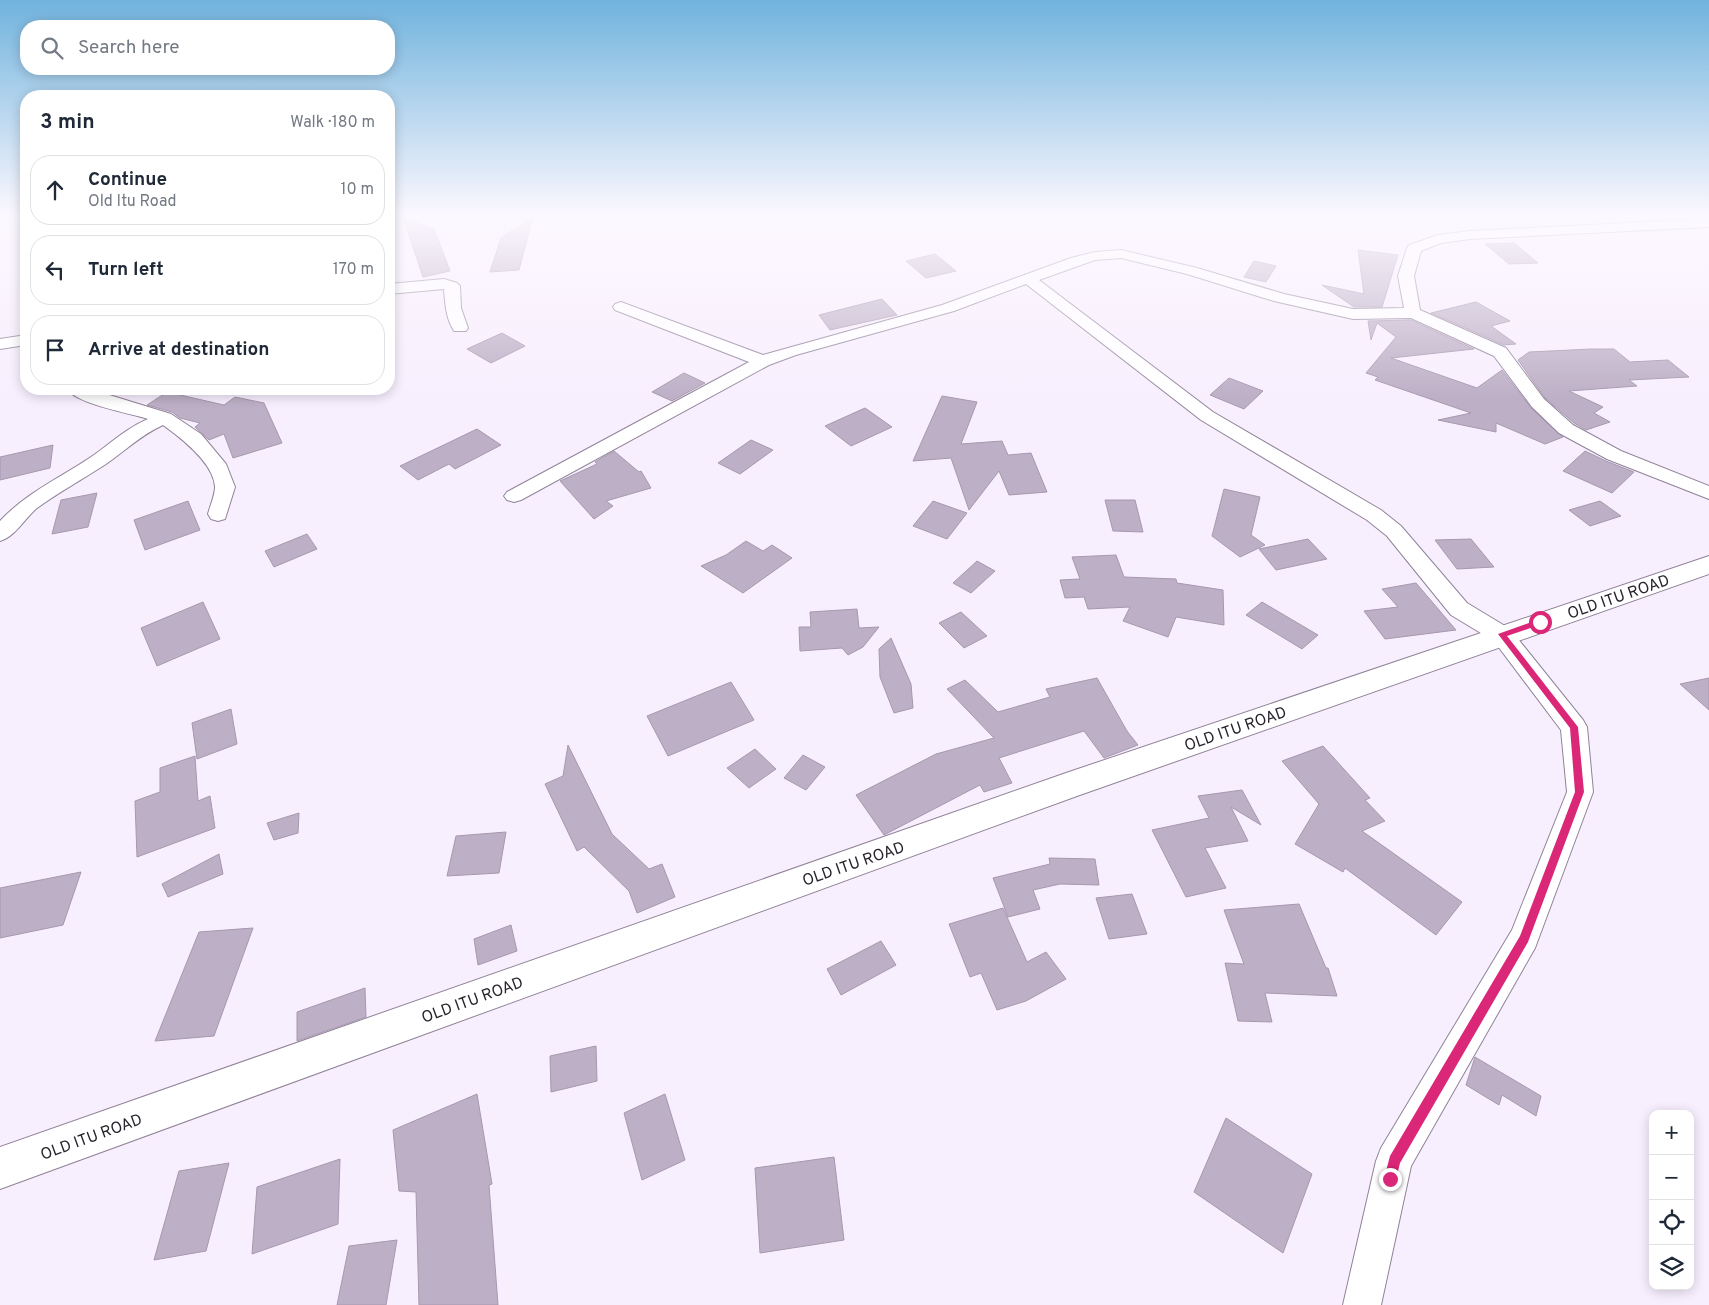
<!DOCTYPE html>
<html lang="en">
<head>
<meta charset="utf-8">
<style>
  :root { --surface:#fff; --page:#f6f6f7; --text:#1f2937; --muted:#747a83; --line:#e0e1e3 }
  body { margin:0; font-family:Overpass,sans-serif; background:var(--page); color:var(--text) }
  .controls { position:absolute; right:15px; bottom:15px; display:grid; overflow:hidden; border-radius:10px; box-shadow:0 2px 12px #0003 }
  .controls button { width:45px; height:45px; display:grid; place-items:center; padding:0; border:0; border-bottom:1px solid var(--line); background:var(--surface); color:var(--text); font:25px sans-serif }
  .stop { position:absolute; width:15px; height:15px; margin:-11px; border:4px solid #db2777; border-radius:50%; background:#fff }
  .stop.end { background:#db2777; border-color:#fff; box-shadow:0 1px 5px #0008 }
  .list { margin:0; padding:0; list-style:none }
  h2 { display:flex; justify-content:space-between; align-items:center; height:65px; margin:0; padding:0 20px; font-size:21px }
  h2 small { font-size:16px; font-weight:400; color:var(--muted) }
  .list li { display:grid; grid-template-columns:32px 1fr auto; gap:15px; align-items:center; box-sizing:border-box; height:70px; margin:0 10px 10px; padding:0 10px; border:1px solid var(--line); border-radius:20px }
  .list b { display:block; font-size:19px; white-space:nowrap }
  .list p { margin:0; font-size:16px; white-space:nowrap; color:var(--muted) }
  .list em { font-size:16px; font-style:normal; color:var(--muted) }
  .icon { flex:none; width:28px; height:28px; fill:none; stroke:currentColor; stroke-width:2; stroke-linecap:round; stroke-linejoin:round }
  .map { position:relative; flex:none; width:1709px; height:1305px; overflow:hidden }
  .search { position:absolute; background:var(--surface); box-shadow:0 2px 12px #0003; left:20px; top:20px; width:375px; height:55px; display:flex; align-items:center; gap:12px; box-sizing:border-box; padding:0 18px; border-radius:20px; color:var(--muted); font-size:19px }
  .panel { position:absolute; background:var(--surface); box-shadow:0 2px 12px #0003; left:20px; top:90px; width:375px; height:305px; border-radius:20px }
  .map>svg:first-child { display:block }
</style>
</head>
<body>
<div class="map">
<svg width="1709" height="1305" viewBox="0 0 1709 1305">
  <rect width="100%" height="100%" fill="#f8effe"/>
  <g fill="#bdafc6" stroke="#a698af">
    <polygon points="403,217 434,229 450,271 423,277"/>
    <polygon points="533,217 519,270 490,272 501,238"/>
    <polygon points="1514,243 1538,263 1509,264 1485,244"/>
    <polygon points="1358,250 1398,255 1382,307 1354,307 1322,285 1364,294"/>
    <polygon points="935,254 956,271 926,278 906,261"/>
    <polygon points="1254,261 1276,266 1266,282 1244,277"/>
    <polygon points="882,299 897,315 830,330 819,315"/>
    <polygon points="1476,302 1510,321 1491,326 1516,344 1504,345 1431,313"/>
    <polygon points="1411,320 1474,349 1391,358 1477,388 1502,370 1531,408 1563,437 1545,444 1496,423 1496,432 1438,420 1471,413 1375,380 1378,377 1366,373 1396,337 1377,323 1371,340 1368,321"/>
    <polygon points="502,333 525,346 491,363 467,349"/>
    <polygon points="1591,349 1614,349 1630,362 1668,360 1689,377 1629,380 1637,386 1569,391 1603,407 1594,413 1610,422 1586,430 1574,423 1545,398 1518,360 1529,352"/>
    <polygon points="684,373 705,383 672,401 652,392"/>
    <polygon points="1229,378 1263,391 1244,409 1210,395"/>
    <polygon points="167,392 224,405 235,397 264,403 282,443 233,458 224,434 209,440 195,427 200,423 180,418 172,412 147,405"/>
    <polygon points="942,396 977,402 961,444 1002,441 1008,455 1031,453 1047,492 1009,495 999,471 969,510 951,458 913,461"/>
    <polygon points="865,408 892,427 851,446 825,426"/>
    <polygon points="477,429 501,445 455,469 449,464 418,480 400,466"/>
    <polygon points="751,440 773,450 740,474 718,463"/>
    <polygon points="53,445 50,468 0,480 0,457"/>
    <polygon points="614,451 639,472 641,471 651,488 606,501 613,506 594,519 560,481 597,464 595,462"/>
    <polygon points="1585,451 1606,461 1634,472 1612,493 1563,471"/>
    <polygon points="1224,489 1260,497 1251,535 1265,545 1240,557 1212,536"/>
    <polygon points="97,493 88,527 52,534 61,500"/>
    <polygon points="1105,500 1135,500 1143,532 1113,531"/>
    <polygon points="188,501 200,530 145,550 134,520"/>
    <polygon points="933,501 967,513 947,539 913,526"/>
    <polygon points="1600,501 1621,516 1590,526 1569,510"/>
    <polygon points="307,534 317,549 274,567 265,551"/>
    <polygon points="1308,539 1327,559 1276,570 1259,549"/>
    <polygon points="1471,539 1494,567 1457,569 1435,540"/>
    <polygon points="746,541 763,551 772,545 792,558 743,593 701,566 726,555"/>
    <polygon points="1116,555 1124,577 1176,579 1177,583 1223,590 1224,625 1176,617 1168,637 1123,621 1130,607 1088,609 1084,597 1065,598 1060,580 1080,579 1072,557"/>
    <polygon points="977,561 995,571 971,593 953,583"/>
    <polygon points="1416,583 1456,630 1385,639 1364,611 1398,607 1382,589"/>
    <polygon points="203,602 220,639 157,666 141,628"/>
    <polygon points="1262,602 1318,635 1302,649 1246,615"/>
    <polygon points="857,609 859,628 879,627 863,647 848,655 842,648 800,651 799,627 811,627 810,612"/>
    <polygon points="961,612 987,636 964,648 939,623"/>
    <polygon points="891,638 911,684 913,708 894,713 880,677 879,649"/>
    <polygon points="1097,678 1127,731 1138,745 1104,758 1084,731 999,758 1012,783 984,792 980,785 884,835 856,795 936,754 994,738 947,689 965,680 998,712 1050,697 1046,689"/>
    <polygon points="1709,678 1709,710 1680,684"/>
    <polygon points="731,682 754,720 668,756 647,716"/>
    <polygon points="231,709 237,744 197,759 192,723"/>
    <polygon points="568,745 612,834 649,869 662,864 675,897 637,913 629,891 584,847 577,851 545,784 563,776"/>
    <polygon points="1323,746 1370,798 1365,800 1385,821 1362,831 1462,902 1436,935 1345,868 1343,872 1295,844 1319,804 1282,761"/>
    <polygon points="755,749 776,769 749,788 727,768"/>
    <polygon points="803,755 825,767 806,790 784,778"/>
    <polygon points="195,756 198,801 210,796 215,828 137,857 135,801 160,792 160,768"/>
    <polygon points="1242,790 1261,825 1231,807 1248,841 1205,848 1226,888 1186,897 1152,830 1209,818 1198,796"/>
    <polygon points="299,813 298,833 274,840 267,823"/>
    <polygon points="506,832 499,873 447,876 456,836"/>
    <polygon points="219,854 223,874 168,897 162,884"/>
    <polygon points="1049,858 1095,859 1099,885 1060,884 1033,890 1040,909 1008,917 993,878 1050,864"/>
    <polygon points="81,872 63,925 0,938 0,888"/>
    <polygon points="1132,894 1147,934 1109,939 1096,898"/>
    <polygon points="1299,904 1326,968 1328,968 1337,996 1265,993 1272,1022 1238,1021 1225,963 1244,964 1224,910"/>
    <polygon points="1003,908 1027,962 1046,952 1066,979 1026,1001 997,1010 981,973 970,977 949,924"/>
    <polygon points="511,925 517,951 478,965 474,939"/>
    <polygon points="253,928 214,1036 155,1041 199,932"/>
    <polygon points="881,941 896,965 841,995 827,969"/>
    <polygon points="365,988 366,1017 297,1041 297,1012"/>
    <polygon points="596,1046 597,1081 551,1092 550,1056"/>
    <polygon points="1475,1057 1541,1096 1536,1116 1502,1095 1499,1105 1466,1085"/>
    <polygon points="477,1094 492,1184 489,1185 498,1305 419,1305 416,1192 399,1191 393,1130"/>
    <polygon points="665,1094 685,1160 642,1180 624,1113"/>
    <polygon points="1226,1118 1312,1174 1283,1253 1194,1192"/>
    <polygon points="834,1157 844,1240 760,1253 755,1168"/>
    <polygon points="340,1159 338,1224 252,1254 257,1187"/>
    <polygon points="229,1163 206,1251 154,1260 179,1171"/>
    <polygon points="397,1240 386,1305 337,1305 349,1246"/>
  </g>
  <g fill="none" stroke-linecap="round" stroke-linejoin="round">
    <g stroke="#908298" stroke-width="2">
      <g id="street">
        <polygon points="1709,219 1709,227 1470,239 1441,243 1421,251 1414,276 1420,310 1506,348 1544,399 1573,425 1621,451 1709,486 1709,499 1607,459 1559,433 1532,407 1494,356 1411,318 1353,319 1274,301 1187,274 1121,258 1095,260 1039,280 1213,412 1381,510 1401,526 1467,603 1510,629 1583,720 1587,727 1593,792 1535,948 1411,1166 1381,1305 1343,1305 1376,1161 1381,1148 1512,930 1567,792 1561,730 1494,641 1451,615 1387,536 1367,520 1201,420 1026,284 954,311 796,355 769,365 521,500 514,502 507,500 504,496 507,492 749,362 615,310 613,307 615,304 621,302 763,355 942,305 1071,258 1095,252 1121,250 1197,268 1284,294 1353,309 1404,308 1398,276 1407,248 1409,245 1438,235 1470,231"/>
        <path d="M 444,279 L 457,283 L 460,286 L 461,308 L 468,328 L 466,331 L 454,331 C 446,319 445,303 444,289 L 389,294 L 389,284 Z"/>
        <polygon points="26,335 26,345 0,349 0,339"/>
        <path d="M 67,389 L 90,389 L 171,414 L 201,434 L 226,464 L 235,487 L 225,519 L 218,521 L 211,519 L 208,514 C 210,506 215,495 215,487 C 214,463 181,438 163,425 C 141,435 126,450 106,464 C 83,479 59,492 37,508 C 25,518 15,537 0,541 L 0,521 C 27,492 62,477 94,455 C 112,442 127,428 148,419 C 129,413 77,404 67,389 Z"/>
      </g>
    </g>
    <g stroke="#908298" stroke-width="2">
      <polygon id="secondary" points="1709,556 1709,574 1077,796 0,1189 0,1147 1066,773"/>
    </g>
    <use href="#street" fill="#fff" fill-rule="evenodd"/>
    <use href="#secondary" fill="#fff" fill-rule="evenodd"/>
  </g>
  <linearGradient id="sky" x2="0" y2="1"><stop stop-color="#70b3dd"/><stop offset="0.54" stop-color="#fcf8ff"/><stop offset="1" stop-color="#fcf8ff" stop-opacity="0"/></linearGradient>
  <rect width="1709" height="399" fill="url(#sky)"/>
  <polygon fill="#db2777" points="1540,619 1542,620 1542,624 1507,636 1578,727 1584,792 1528,942 1400,1163 1395,1183 1390,1185 1386,1183 1384,1179 1390,1156 1520,936 1575,792 1570,728 1498,634"/>
  <g text-anchor="middle" stroke-width="4" stroke-linejoin="round" paint-order="stroke">
    <g font-size="16" fill="#28232c" stroke="#fff">
      <text transform="translate(1618 596) rotate(-19)" y="6">OLD ITU ROAD</text>
      <text transform="translate(1235 728) rotate(-19)" y="6">OLD ITU ROAD</text>
      <text transform="translate(853 863) rotate(-19)" y="6">OLD ITU ROAD</text>
      <text transform="translate(472 999) rotate(-20)" y="6">OLD ITU ROAD</text>
      <text transform="translate(91 1136) rotate(-20)" y="6">OLD ITU ROAD</text>
    </g>
  </g>
</svg>
<div class="controls">
<button>+</button>
<button>−</button>
<button><svg class="icon" aria-label="locate" viewBox="0 0 24 24"><circle cx="12" cy="12" r="6"/><path d="M12 2v4M12 18v4M2 12h4M18 12h4"/></svg></button>
<button><svg class="icon" aria-label="layers" viewBox="0 0 24 24"><path d="M12 4l9 5-9 5-9-5zM3 14l9 5 9-5"/></svg></button>
</div>
<div class="stop" style="left:1540px;top:622px"></div>
<div class="stop end" style="left:1390px;top:1179px"></div>
<div class="search"><svg class="icon" aria-label="search" viewBox="0 0 24 24"><circle cx="10" cy="10" r="6"/><path d="M15 15l6 6"/></svg>Search here</div>
<section class="panel">
<h2>3 min<small>Walk · 180 m</small></h2>
<ul class="list">
<li><svg class="icon" aria-label="ahead" viewBox="0 0 24 24"><path d="M12 20V5M6 11l6-6 6 6"/></svg><div><b>Continue</b><p>Old Itu Road</p></div><em>10 m</em></li>
<li><svg class="icon" aria-label="left" viewBox="0 0 24 24"><path d="M17 20v-9H6M10 6l-5 5 5 5"/></svg><div><b>Turn left</b></div><em>170 m</em></li>
<li><svg class="icon" aria-label="arrive" viewBox="0 0 24 24"><path d="M6 21V4h12l-3 4 3 4H6"/></svg><div><b>Arrive at destination</b></div></li>
</ul>
</section>
</div>
</body>
</html>
